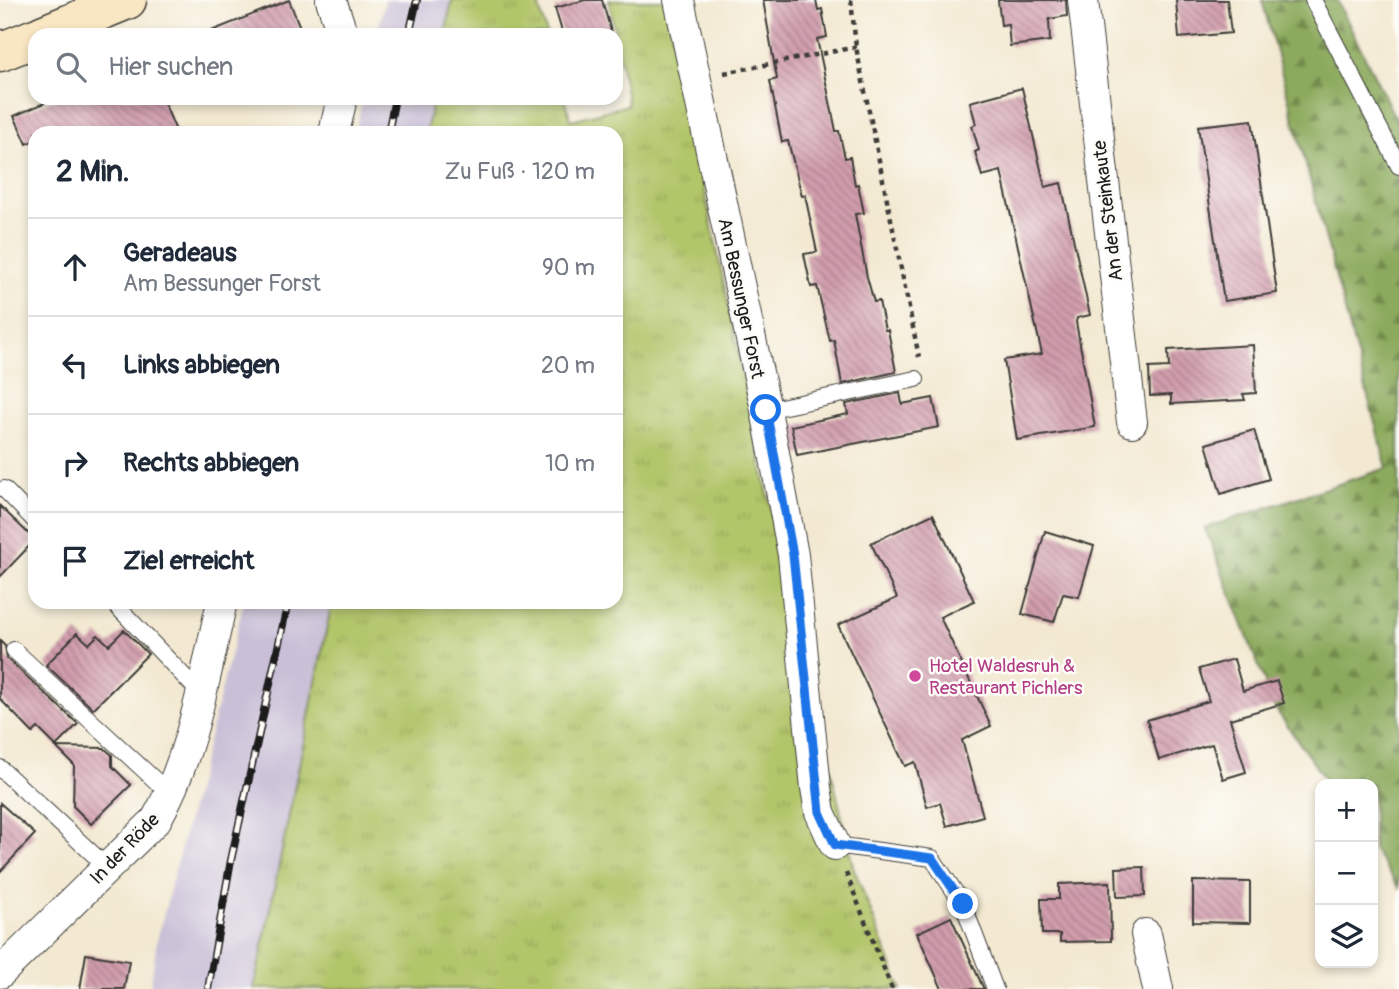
<!DOCTYPE html>
<html lang="de">
<head>
<meta charset="utf-8">
<style>
  :root { --surface:#fff; --page:#f2f2f3; --text:#1f2937; --muted:#747a83; --line:#e0e1e3 }
  body { margin:0; font-family:Pangolin,sans-serif; background:var(--page); color:var(--text) }
  .controls { position:absolute; right:21px; bottom:21px; display:grid; overflow:hidden; border-radius:14px; box-shadow:0 4px 10px #0003 }
  .controls button { width:63px; height:63px; display:grid; place-items:center; padding:0; border:0; border-bottom:2px solid var(--line); background:var(--surface); color:var(--text); font:35px sans-serif }
  .stop { position:absolute; width:21px; height:21px; margin:-16px; border:5px solid #1a73e8; border-radius:50%; background:#fff }
  .stop.end { background:#1a73e8; border-color:#fff; box-shadow:0 2px 7px #0008 }
  .list { margin:0; padding:0; list-style:none }
  h2 { display:flex; justify-content:space-between; align-items:center; height:91px; margin:0; padding:0 28px; font-size:30px }
  h2 small { font-size:23px; font-weight:400; color:var(--muted) }
  .list li { display:grid; grid-template-columns:46px 1fr auto; gap:21px; align-items:center; box-sizing:border-box; height:98px; padding:0 28px; border-top:2px solid var(--line) }
  .list b { display:block; font-size:26px; white-space:nowrap }
  .list p { margin:0; font-size:23px; white-space:nowrap; color:var(--muted) }
  .list em { font-size:23px; font-style:normal; color:var(--muted) }
  .icon { flex:none; width:38px; height:38px; fill:none; stroke:currentColor; stroke-width:2; stroke-linecap:round; stroke-linejoin:round }
  .map { position:relative; flex:none; width:1399px; height:989px; overflow:hidden }
  .search { position:absolute; background:var(--surface); box-shadow:0 4px 10px #0003; left:28px; top:28px; width:595px; height:77px; display:flex; align-items:center; gap:18px; box-sizing:border-box; padding:0 24px; border-radius:21px; color:var(--muted); font-size:26px }
  .panel { position:absolute; background:var(--surface); box-shadow:0 4px 10px #0003; left:28px; top:126px; width:595px; height:483px; border-radius:21px }
  .map>svg:first-child { display:block }
</style>
</head>
<body>
<div class="map">
<svg width="1399" height="989" viewBox="0 0 1399 989">
  <defs>
    <pattern id="grass-tufts" width="24" height="20" patternUnits="userSpaceOnUse" patternTransform="scale(1.75)"><rect width="24" height="20" fill="#b1c569"/><path d="M3 7l-1-3M5 7V3M7 7l1-3M15 17l-1-3M17 17v-4M19 17l1-3" fill="none" stroke="#98a95a"/></pattern>
    <pattern id="forest-firs" width="22" height="20" patternUnits="userSpaceOnUse" patternTransform="scale(1.75)"><rect width="22" height="20" fill="#8caa5d"/><path d="M5 1l3.5 6h-7zM16 11l3.5 6h-7z" fill="#728a4c"/></pattern>
    <pattern id="building-back-hatch" width="6" height="6" patternUnits="userSpaceOnUse" patternTransform="scale(1.75)"><rect width="6" height="6" fill="#d19dad"/><path d="M-1 5l2 2M0 0l6 6M5-1l2 2" fill="none" stroke="#a97f8c"/></pattern>
  </defs>
  <rect width="100%" height="100%" fill="#fdfcf7"/>
  <filter id="ink" filterUnits="userSpaceOnUse"><feTurbulence type="fractalNoise" baseFrequency=".0143" numOctaves="2"/><feDisplacementMap in="SourceGraphic" scale="14" xChannelSelector="R" yChannelSelector="G"/><feConvolveMatrix kernelMatrix="1 2 1 2 8 2 1 2 1" color-interpolation-filters="sRGB"/></filter>
  <filter id="wash" filterUnits="userSpaceOnUse"><feTurbulence type="fractalNoise" baseFrequency=".00686" numOctaves="4" result="noise"/><feDisplacementMap in="SourceGraphic" scale="28" xChannelSelector="R" yChannelSelector="G"/><feGaussianBlur stdDeviation="1.57" result="paint"/><feColorMatrix in="noise" values="0 0 0 0 0 0 0 0 0 0 0 0 0 0 0 0 0 1.4 0 .05"/><feComposite in="paint" operator="in"/></filter>
  <g filter="url(#wash)">
    <rect width="100%" height="100%" fill="#f3e9d2"/>
    <g fill="#c9bfd7">
      <polygon points="385,0 452,0 445,35 377,35"/>
      <polygon points="363,98 433,98 426,133 355,133"/>
      <polygon points="244,602 332,602 254,989 150,989 157,940"/>
    </g>
    <g fill="url(#grass-tufts)" stroke="#667042" stroke-width="2">
      <polygon points="452,0 537,0 547,35 445,35"/>
      <polygon points="609,0 665,0 764,477 853,866 901,989 254,989 332,602 616,602 616,133 426,133 433,98 564,98 571,120 628,105"/>
    </g>
    <polygon fill="url(#forest-firs)" stroke="#54633c" stroke-width="2" points="1262,0 1337,0 1399,126 1399,888 1373,849 1373,784 1328,784 1275,708 1205,528 1387,468"/>
    <g id="blocks">
      <g fill="url(#building-back-hatch)">
        <polygon points="289,0 303,35 204,35 204,34"/>
        <polygon points="585,0 602,0 612,35 563,35 555,8"/>
        <polygon points="763,0 816,0 818,10 822,9 827,37 817,39 836,131 839,131 845,158 850,157 855,185 858,184 864,213 855,214 867,277 874,302 879,301 885,330 888,330 896,372 842,384 834,340 830,341 817,286 811,287 804,254 817,252 805,195 802,196 788,141 782,142 770,81 777,79"/>
        <polygon points="998,0 1066,0 1067,16 1049,19 1050,41 1010,46 1008,24 1001,25"/>
        <polygon points="1176,0 1227,0 1231,33 1179,38"/>
        <polygon points="1022,88 1045,187 1061,183 1090,315 1077,318 1076,322 1095,427 1017,440 1004,360 1042,354 1001,171 982,176 975,152 979,150 972,126 976,124 970,102"/>
        <polygon points="56,98 162,98 177,133 35,133 35,140 27,144 14,116"/>
        <polygon points="1252,120 1277,293 1224,301 1198,126"/>
        <polygon points="1253,345 1256,393 1243,394 1245,400 1171,404 1171,395 1150,396 1149,368 1169,367 1168,350"/>
        <polygon points="900,393 902,404 933,398 939,427 797,455 791,426 848,414 846,404"/>
        <polygon points="1254,430 1269,479 1221,494 1206,444"/>
        <polygon points="0,506 35,540 0,577"/>
        <polygon points="933,514 974,601 940,617 991,726 962,740 983,816 947,826 940,803 927,807 915,762 905,766 838,625 897,598 871,543"/>
        <polygon points="1045,531 1094,546 1079,597 1063,594 1054,622 1022,614"/>
        <polygon points="124,630 148,654 93,709 46,665 77,633 89,644 98,635 109,645"/>
        <polygon points="0,641 5,646 7,658 78,724 56,746 38,728 33,733 0,699"/>
        <polygon points="1234,659 1243,691 1277,681 1284,703 1230,719 1246,772 1223,779 1212,744 1159,760 1147,720 1209,701 1199,669"/>
        <polygon points="56,747 104,748 112,755 112,766 131,785 91,824 73,806 74,765"/>
        <polygon points="0,803 35,834 0,872"/>
        <polygon points="1144,867 1145,896 1117,897 1116,868"/>
        <polygon points="1193,881 1250,882 1250,923 1193,922"/>
        <polygon points="1110,882 1111,941 1060,942 1060,934 1042,934 1041,899 1059,899 1059,884"/>
        <polygon points="951,917 982,985 984,989 942,989 917,933"/>
        <polygon points="86,954 129,961 124,989 80,989"/>
      </g>
    </g>
  </g>
  <g filter="url(#ink)">
    <use href="#blocks" fill-opacity="0" stroke="#3c3b37" stroke-width="2"/>
    <g fill="none" stroke-linecap="round" stroke-linejoin="round">
      <g stroke="#3c3b37" stroke-width="18">
        <g id="lane">
          <polyline points="1313,0 1399,166"/>
          <polyline points="766,410 916,379"/>
          <polyline points="4,489 35,521"/>
          <polyline points="113,602 201,694"/>
          <polyline points="14,650 170,794"/>
          <polyline points="0,768 107,867"/>
          <polyline points="835,845 932,858 963,904 995,989"/>
        </g>
      </g>
      <g stroke="#3c3b37" stroke-width="32">
        <g id="street">
          <polyline points="331,0 343,35"/>
          <polyline points="679,0 766,410 793,555 816,788 820,812 835,845"/>
          <polyline points="1083,0 1132,422"/>
          <polyline points="334,133 342,98"/>
          <polyline points="1146,934 1158,989"/>
          <path d="M 0,973 L 156,820 C 193,755 205,674 222,602"/>
        </g>
      </g>
      <g stroke="#3c3b37" stroke-width="41">
        <g id="secondary">
          <polyline points="42,35 127,0"/>
          <polyline points="0,52 35,38"/>
        </g>
      </g>
      <g stroke="#3c3b37" stroke-width="4.5" stroke-dasharray="5 5" stroke-linecap="butt">
        <polyline points="851,0 856,47 919,357"/>
        <polyline points="724,73 856,47"/>
        <polyline points="846,873 892,989"/>
      </g>
      <use href="#lane" stroke="#fff" stroke-width="16"/>
      <use href="#street" stroke="#fff" stroke-width="30"/>
      <use href="#secondary" stroke="#f9e7c3" stroke-width="38"/>
      <g stroke="#1c1c1c" stroke-width="8">
        <g id="rail">
          <polyline points="409,35 417,0"/>
          <polyline points="388,133 395,98"/>
          <polyline points="208,989 231,860 288,602"/>
        </g>
      </g>
      <use href="#rail" stroke="#fdfcf7" stroke-width="5" stroke-dasharray="16" stroke-linecap="butt"/>
    </g>
  </g>
  <g fill="none" stroke-linecap="round" stroke-linejoin="round" filter="url(#ink)">
    <polyline stroke="#1a73e8" stroke-width="9" points="766,410 793,555 820,812 835,845 932,858 963,904"/>
  </g>
  <circle fill="#d1479c" stroke="#fdfcf7" stroke-width="2.5" cx="915" cy="676" r="7"/>
  <g text-anchor="middle" stroke-width="5" stroke-linejoin="round" paint-order="stroke">
    <g font-size="19" fill="#1c1c1c" stroke="#fdfcf7">
      <text transform="translate(1107 211) rotate(-97)" y="7">An der Steinkaute</text>
      <text transform="translate(742 298) rotate(78)" y="7">Am Bessunger Forst</text>
      <text transform="translate(124 848) rotate(-46)" y="7">In der Röde</text>
    </g>
    <g font-size="19" fill="#b23c85" stroke="#fdfcf7" text-anchor="start">
      <text x="929" y="672">Hotel Waldesruh &amp;<tspan x="929" dy="22">Restaurant Pichlers</tspan></text>
    </g>
  </g>
</svg>
<div class="controls">
<button>+</button>
<button>−</button>
<button><svg class="icon" aria-label="layers" viewBox="0 0 24 24"><path d="M12 4l9 5-9 5-9-5zM3 14l9 5 9-5"/></svg></button>
</div>
<div class="stop" style="left:766px;top:410px"></div>
<div class="stop end" style="left:963px;top:904px"></div>
<div class="search"><svg class="icon" aria-label="search" viewBox="0 0 24 24"><circle cx="10" cy="10" r="6"/><path d="M15 15l6 6"/></svg>Hier suchen</div>
<section class="panel">
<h2>2 Min.<small>Zu Fuß · 120 m</small></h2>
<ul class="list">
<li><svg class="icon" aria-label="ahead" viewBox="0 0 24 24"><path d="M12 20V5M6 11l6-6 6 6"/></svg><div><b>Geradeaus</b><p>Am Bessunger Forst</p></div><em>90 m</em></li>
<li><svg class="icon" aria-label="left" viewBox="0 0 24 24"><path d="M17 20v-9H6M10 6l-5 5 5 5"/></svg><div><b>Links abbiegen</b></div><em>20 m</em></li>
<li><svg class="icon" aria-label="right" viewBox="0 0 24 24"><path d="M7 20v-9h11M14 6l5 5-5 5"/></svg><div><b>Rechts abbiegen</b></div><em>10 m</em></li>
<li><svg class="icon" aria-label="arrive" viewBox="0 0 24 24"><path d="M6 21V4h12l-3 4 3 4H6"/></svg><div><b>Ziel erreicht</b></div></li>
</ul>
</section>
</div>
</body>
</html>
